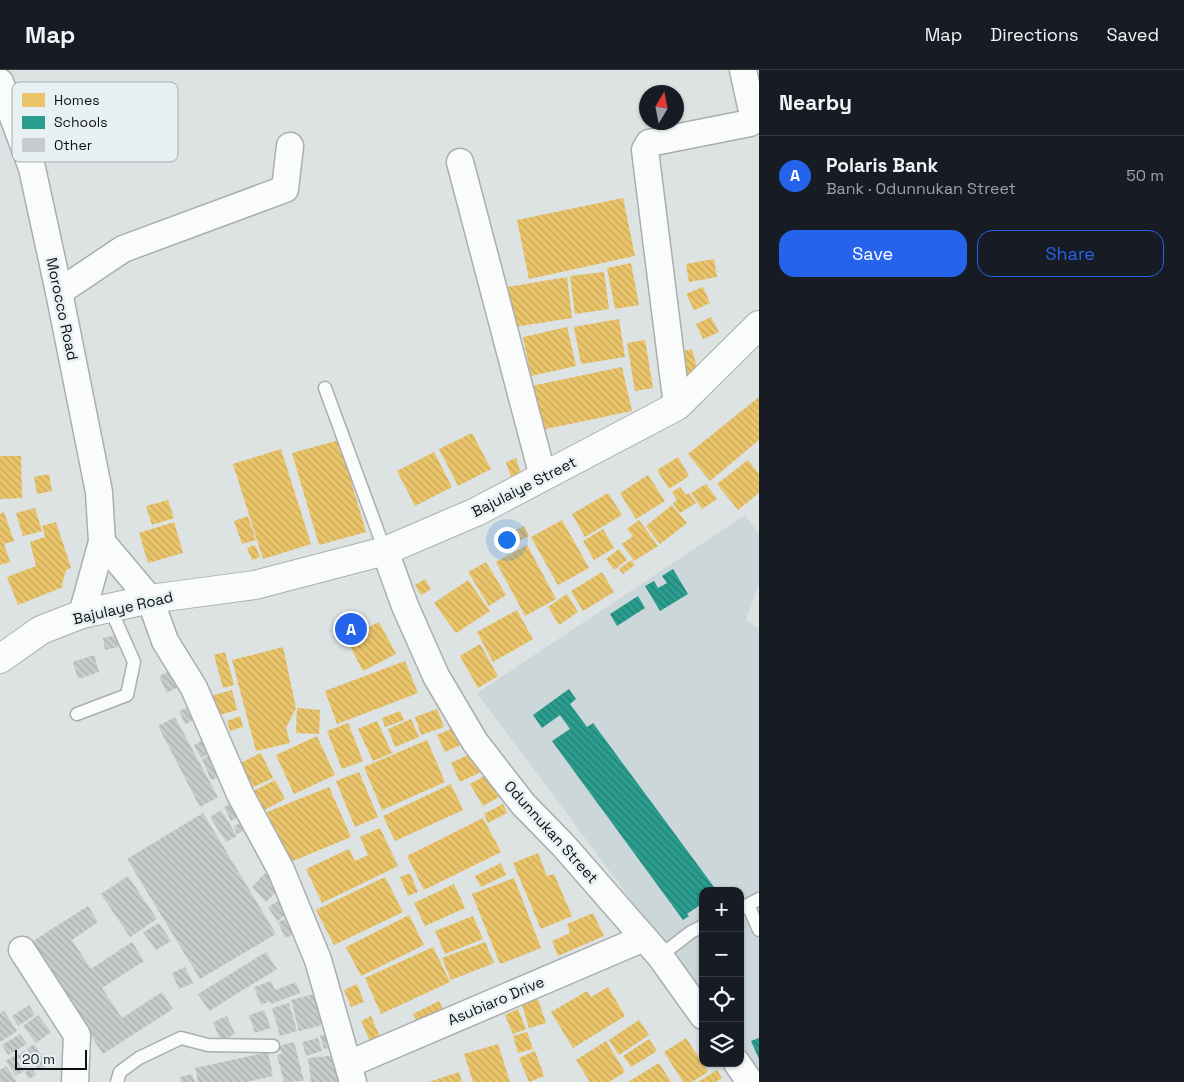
<!DOCTYPE html>
<html lang="en">
<head>
<meta charset="utf-8">
<style>
  :root { --surface:#171b24; --page:#242831; --text:#f1f3f6; --muted:#9ea1a6; --line:#363941; --accent:#2563eb }
  body { margin:0; font-family:"Space Grotesk",sans-serif; background:var(--page); color:var(--text) }
  .controls { position:absolute; right:15px; bottom:15px; display:grid; overflow:hidden; border-radius:10px; box-shadow:0 1px 4px #0004 }
  .controls button { width:45px; height:45px; display:grid; place-items:center; padding:0; border:0; border-bottom:1px solid var(--line); background:var(--surface); color:var(--text); font:25px sans-serif }
  .compass { position:absolute; left:639px; top:15px; width:45px; height:45px; border-radius:50%; background:var(--surface); box-shadow:0 1px 4px #0004; rotate:10deg }
  .scale { position:absolute; left:15px; bottom:12px; width:72px; box-sizing:border-box; padding-left:5px; border:2px solid #0e1112; border-top:0; font-size:14px; line-height:18px; white-space:nowrap; color:#0e1112; -webkit-text-stroke:4px #e7f0f2; paint-order:stroke }
  .you { position:absolute; left:506px; top:469px; width:18px; height:18px; margin:-12px; border:4px solid #fff; border-radius:50%; background:#1a73e8; box-shadow:0 0 0 8px #1a73e833 }
  .badge { display:grid; place-items:center; width:32px; height:32px; border-radius:50%; background:var(--accent); color:#fff; font-size:16px; font-weight:700 }
  .pin { position:absolute; translate:-50% -50%; border:2px solid #fff; box-shadow:0 1px 5px #0006 }
  .list { margin:0; padding:0; list-style:none }
  h2 { display:flex; justify-content:space-between; align-items:center; height:65px; margin:0; padding:0 20px; font-size:21px }
  h2 small { font-size:16px; font-weight:400; color:var(--muted) }
  .list li { display:grid; grid-template-columns:32px 1fr auto; gap:15px; align-items:center; box-sizing:border-box; height:80px; padding:0 20px; border-top:1px solid var(--line) }
  .list b { display:block; font-size:19px; white-space:nowrap }
  .list p { margin:0; font-size:16px; white-space:nowrap; color:var(--muted) }
  .list em { font-size:16px; font-style:normal; color:var(--muted) }
  .actions { display:flex; gap:10px; padding:15px 20px }
  .actions a { flex:1; padding:11px 0; border:1px solid var(--accent); border-radius:15px; text-align:center; font-size:18px; color:var(--accent) }
  .actions .main { background:var(--accent); color:#fff }
  .icon { flex:none; width:28px; height:28px; fill:none; stroke:currentColor; stroke-width:2; stroke-linecap:round; stroke-linejoin:round }
  .map { position:relative; flex:none; width:759px; height:1012px; overflow:hidden }
  header { display:flex; align-items:center; gap:30px; box-sizing:border-box; height:70px; padding:0 25px; background:var(--surface); border-bottom:1px solid var(--line) }
  header strong { font-size:24px }
  nav { display:flex; gap:28px; margin-inline-start:auto; font-size:18px }
  main { display:flex }
  aside { flex:1; background:var(--surface) }
  .map>svg:first-child { display:block }
</style>
</head>
<body>
<header>
<strong>Map</strong>
<nav><a>Map</a><a>Directions</a><a>Saved</a></nav>
</header>
<main>
<div class="map">
<svg width="759" height="1012" viewBox="0 0 759 1012">
  <defs>
    <pattern id="homes-back-hatch" width="6" height="6" patternUnits="userSpaceOnUse" patternTransform="scale(1.25)"><rect width="6" height="6" fill="#e9c46a"/><path d="M-1 5l2 2M0 0l6 6M5-1l2 2" fill="none" stroke="#c7a75b"/></pattern>
    <pattern id="schools-back-hatch" width="6" height="6" patternUnits="userSpaceOnUse" patternTransform="scale(1.25)"><rect width="6" height="6" fill="#2a9d8f"/><path d="M-1 5l2 2M0 0l6 6M5-1l2 2" fill="none" stroke="#227f73"/></pattern>
    <pattern id="building-back-hatch" width="6" height="6" patternUnits="userSpaceOnUse" patternTransform="scale(1.25)"><rect width="6" height="6" fill="#c7cbcb"/><path d="M-1 5l2 2M0 0l6 6M5-1l2 2" fill="none" stroke="#aaadad"/></pattern>
  </defs>
  <rect width="100%" height="100%" fill="#dde2e2"/>
  <polygon fill="#cbd7d9" points="745,445 759,464 759,514 746,550 759,558 759,1002 740,977 740,821 703,821 703,927 477,623"/>
  <g fill="url(#homes-back-hatch)">
    <polygon points="623,128 635,186 529,209 517,150"/>
    <polygon points="714,189 717,207 689,212 686,194"/>
    <polygon points="631,193 639,235 615,239 607,198"/>
    <polygon points="604,202 609,239 575,244 570,206"/>
    <polygon points="567,207 572,248 514,257 508,217"/>
    <polygon points="703,217 710,233 694,240 686,224"/>
    <polygon points="711,247 719,262 703,269 696,254"/>
    <polygon points="619,249 625,287 581,294 574,257"/>
    <polygon points="567,257 576,296 531,306 523,267"/>
    <polygon points="645,270 653,318 635,321 627,273"/>
    <polygon points="692,279 700,310 682,315 674,284"/>
    <polygon points="622,297 632,341 541,360 531,316"/>
    <polygon points="759,327 759,370 710,411 688,384"/>
    <polygon points="472,363 491,399 458,416 439,379"/>
    <polygon points="339,370 366,462 319,475 292,383"/>
    <polygon points="281,379 311,474 263,489 233,394"/>
    <polygon points="434,382 452,417 415,436 397,401"/>
    <polygon points="0,386 21,386 22,428 0,429"/>
    <polygon points="678,387 689,406 669,419 657,400"/>
    <polygon points="516,388 521,404 511,407 506,392"/>
    <polygon points="748,390 759,404 759,423 738,440 717,414"/>
    <polygon points="49,404 52,421 37,424 34,407"/>
    <polygon points="648,405 665,431 636,449 620,423"/>
    <polygon points="706,414 717,429 702,439 691,423"/>
    <polygon points="680,417 686,425 689,423 696,433 680,443 673,433 677,430 672,422"/>
    <polygon points="608,423 622,445 585,467 572,444"/>
    <polygon points="168,430 174,448 152,455 146,436"/>
    <polygon points="672,435 687,453 660,474 646,456"/>
    <polygon points="35,438 42,461 23,466 16,443"/>
    <polygon points="4,442 14,471 4,474 10,492 0,495 0,444"/>
    <polygon points="248,446 256,470 242,474 234,451"/>
    <polygon points="562,450 589,498 558,515 531,467"/>
    <polygon points="639,450 658,476 634,491 622,474 633,466 627,459"/>
    <polygon points="56,452 71,498 66,500 62,514 63,517 18,535 7,507 36,496 30,472 45,467 42,456"/>
    <polygon points="174,452 183,483 148,493 139,463"/>
    <polygon points="524,456 529,466 513,474 508,464"/>
    <polygon points="603,459 614,478 594,490 583,471"/>
    <polygon points="255,475 260,487 252,490 247,478"/>
    <polygon points="527,475 556,529 525,546 496,492"/>
    <polygon points="619,479 627,490 614,500 606,489"/>
    <polygon points="631,490 635,495 623,504 619,499"/>
    <polygon points="486,492 506,525 489,536 468,502"/>
    <polygon points="602,502 614,522 583,541 571,521"/>
    <polygon points="425,509 431,519 421,525 415,515"/>
    <polygon points="468,510 490,541 456,563 434,533"/>
    <polygon points="567,524 578,542 559,555 548,537"/>
    <polygon points="517,540 533,569 493,592 477,562"/>
    <polygon points="379,552 396,584 363,601 346,569"/>
    <polygon points="480,574 498,606 478,618 460,586"/>
    <polygon points="283,577 296,638 286,658 290,673 256,681 232,590"/>
    <polygon points="225,582 234,615 223,618 214,585"/>
    <polygon points="405,591 418,623 337,654 325,621"/>
    <polygon points="232,620 237,640 216,646 211,626"/>
    <polygon points="297,638 320,640 319,664 296,663"/>
    <polygon points="437,639 444,657 421,665 415,647"/>
    <polygon points="400,641 404,650 385,657 382,648"/>
    <polygon points="240,646 243,657 230,661 227,651"/>
    <polygon points="411,649 419,667 395,677 388,659"/>
    <polygon points="377,651 392,683 373,691 358,659"/>
    <polygon points="348,653 363,691 342,699 327,661"/>
    <polygon points="455,657 463,674 445,682 437,665"/>
    <polygon points="317,666 335,705 294,724 276,685"/>
    <polygon points="427,670 445,712 382,740 364,697"/>
    <polygon points="261,683 273,708 249,719 238,694"/>
    <polygon points="472,683 481,702 460,712 451,693"/>
    <polygon points="359,702 378,747 355,757 336,711"/>
    <polygon points="486,705 499,727 483,736 470,714"/>
    <polygon points="275,710 285,729 257,744 246,725"/>
    <polygon points="451,714 463,740 395,771 383,746"/>
    <polygon points="329,717 351,767 288,793 267,742"/>
    <polygon points="503,734 507,743 488,753 484,744"/>
    <polygon points="483,748 501,782 424,820 407,786"/>
    <polygon points="380,758 398,796 322,833 306,799 349,779 355,791 368,785 360,767"/>
    <polygon points="538,783 547,806 554,804 572,846 541,859 513,793"/>
    <polygon points="501,793 506,805 481,817 475,806"/>
    <polygon points="410,803 418,822 408,826 400,807"/>
    <polygon points="385,807 403,842 334,875 316,840"/>
    <polygon points="514,808 541,878 500,894 472,824"/>
    <polygon points="454,814 465,838 425,856 414,833"/>
    <polygon points="593,843 604,866 558,886 552,871 570,863 567,854"/>
    <polygon points="409,845 424,875 361,906 346,877"/>
    <polygon points="473,846 483,869 445,884 435,861"/>
    <polygon points="485,872 494,893 451,910 442,888"/>
    <polygon points="433,877 450,912 381,944 365,908"/>
    <polygon points="357,914 364,932 351,937 344,920"/>
    <polygon points="608,917 625,946 573,978 551,942 587,921 591,927"/>
    <polygon points="537,927 546,953 529,958 521,932"/>
    <polygon points="439,931 446,945 420,958 413,944"/>
    <polygon points="518,939 526,959 513,964 505,945"/>
    <polygon points="371,946 380,967 370,971 361,951"/>
    <polygon points="639,950 649,965 619,985 609,970"/>
    <polygon points="527,962 533,979 518,983 513,966"/>
    <polygon points="686,968 708,1002 692,1012 683,1012 664,982"/>
    <polygon points="649,969 657,981 631,997 623,986"/>
    <polygon points="606,971 625,1002 609,1012 590,1012 576,990"/>
    <polygon points="498,974 510,1012 473,1012 464,984"/>
    <polygon points="535,981 544,1006 529,1012 519,988"/>
    <polygon points="659,993 671,1012 628,1012"/>
    <polygon points="717,1000 722,1008 716,1012 698,1012"/>
    <polygon points="459,1002 462,1012 429,1012"/>
  </g>
  <g fill="url(#schools-back-hatch)">
    <polygon points="673,499 688,524 660,541 645,516 654,511 658,518 667,513 662,506"/>
    <polygon points="638,526 645,538 617,556 610,544"/>
    <polygon points="569,619 576,629 570,634 587,657 593,653 717,821 703,821 703,833 687,844 689,846 683,850 552,671 570,659 560,645 542,658 533,645"/>
    <polygon points="759,968 759,989 751,971"/>
  </g>
  <g fill="url(#building-back-hatch)">
    <polygon points="116,565 118,577 105,580 103,568"/>
    <polygon points="94,585 99,602 78,609 73,592"/>
    <polygon points="170,601 178,617 167,623 159,606"/>
    <polygon points="190,636 196,649 185,654 179,641"/>
    <polygon points="175,647 218,727 200,737 158,656"/>
    <polygon points="206,669 212,682 201,688 194,675"/>
    <polygon points="212,685 221,706 211,710 202,689"/>
    <polygon points="234,732 241,746 231,751 224,737"/>
    <polygon points="221,740 237,766 226,772 210,747"/>
    <polygon points="203,743 276,864 200,909 127,789"/>
    <polygon points="240,753 243,761 237,764 234,756"/>
    <polygon points="265,803 280,818 266,832 252,817"/>
    <polygon points="128,806 157,849 130,867 101,824"/>
    <polygon points="278,831 287,844 277,851 268,837"/>
    <polygon points="88,836 98,852 72,870 91,899 132,872 144,891 102,918 122,948 162,922 173,939 103,984 30,873"/>
    <polygon points="287,848 293,865 285,868 278,852"/>
    <polygon points="159,853 171,871 156,880 143,862"/>
    <polygon points="266,882 277,899 209,941 198,924"/>
    <polygon points="185,897 193,913 179,919 172,903"/>
    <polygon points="271,911 275,920 296,912 300,923 271,934 270,931 261,935 254,917"/>
    <polygon points="318,923 326,954 299,961 291,930"/>
    <polygon points="289,933 297,961 280,966 272,938"/>
    <polygon points="29,935 35,945 18,956 12,946"/>
    <polygon points="264,940 271,958 255,963 249,945"/>
    <polygon points="4,941 17,961 0,972 0,943"/>
    <polygon points="38,945 51,962 36,973 23,956"/>
    <polygon points="227,946 235,964 221,971 213,952"/>
    <polygon points="333,963 336,975 324,979 320,966"/>
    <polygon points="20,964 27,974 8,985 2,975"/>
    <polygon points="318,968 322,981 306,986 302,972"/>
    <polygon points="294,972 304,1011 284,1012 277,985 282,984 279,976"/>
    <polygon points="34,974 40,983 33,988 27,979"/>
    <polygon points="25,980 33,992 24,997 17,986"/>
    <polygon points="268,982 273,1006 246,1012 198,1012 195,998"/>
    <polygon points="44,984 50,993 39,1000 33,991"/>
    <polygon points="338,985 341,1012 311,1012 308,988"/>
    <polygon points="14,986 24,1001 16,1006 6,991"/>
    <polygon points="6,996 17,1012 0,1012 0,1000"/>
    <polygon points="32,998 36,1005 29,1009 25,1002"/>
    <polygon points="192,1004 195,1012 181,1012 180,1007"/>
  </g>
  <g fill="none" stroke-linecap="round" stroke-linejoin="round">
    <g stroke="#aaaeaf" stroke-width="15">
      <g id="lane">
        <polyline points="325,318 385,481"/>
        <polyline points="77,644 127,625 134,592 110,538"/>
        <polyline points="748,835 759,860"/>
        <polyline points="740,839 759,829"/>
        <polyline points="660,886 691,862 703,856"/>
        <polyline points="117,1012 120,1002 139,988 181,968 208,975 273,976"/>
      </g>
    </g>
    <g stroke="#aaaeaf" stroke-width="29">
      <g id="street">
        <polyline points="0,12 32,98 59,222 99,422 102,472 82,544"/>
        <polyline points="460,92 543,407"/>
        <polyline points="59,222 123,179 285,119 290,76"/>
        <polyline points="677,336 645,80 649,73 750,53 754,50 743,0"/>
        <polyline points="102,472 150,529 165,571 194,618 240,724 281,800 318,890 353,1012"/>
        <polyline points="385,481 405,536 436,606 475,672 523,734 564,776 660,886 703,946"/>
        <polyline points="22,880 77,965 75,1012"/>
        <polyline points="737,993 750,1012"/>
        <polyline points="349,994 644,868"/>
      </g>
    </g>
    <g stroke="#aaaeaf" stroke-width="30">
      <polyline id="secondary" points="0,589 41,560 82,544 150,529 255,515 385,481 476,442 677,336 759,255"/>
    </g>
    <use href="#lane" stroke="#fafbfb" stroke-width="12"/>
    <use href="#street" stroke="#fafbfb" stroke-width="26"/>
    <use href="#secondary" stroke="#fafbfb" stroke-width="28"/>
  </g>
  <g text-anchor="middle" stroke-width="5" stroke-linejoin="round" paint-order="stroke">
    <g font-size="15" fill="#0e1112" stroke="#e7f0f2">
      <text transform="translate(62 239) rotate(78)" y="5">Morocco Road</text>
      <text transform="translate(524 417) rotate(-27)" y="5">Bajulaiye Street</text>
      <text transform="translate(123 538) rotate(-13)" y="5">Bajulaye Road</text>
      <text transform="translate(551 762) rotate(48)" y="5">Odunnukan Street</text>
      <text transform="translate(496 931) rotate(-23)" y="5">Asubiaro Drive</text>
    </g>
  </g>
  <rect x="12" y="12" width="166" height="80" rx="8" fill="#e7f0f2" stroke="#a6adaf" stroke-width="1"/>
  <rect x="22" y="23" width="23" height="14" fill="#e9c46a"/>
  <rect x="22" y="46" width="23" height="13" fill="#2a9d8f"/>
  <rect x="22" y="68" width="23" height="14" fill="#c7cbcb"/>
  <g font-size="14" fill="#0e1112">
    <text x="54" y="35">Homes</text>
    <text x="54" y="57">Schools</text>
    <text x="54" y="80">Other</text>
  </g>
</svg>
<div class="controls">
<button>+</button>
<button>−</button>
<button><svg class="icon" aria-label="locate" viewBox="0 0 24 24"><circle cx="12" cy="12" r="6"/><path d="M12 2v4M12 18v4M2 12h4M18 12h4"/></svg></button>
<button><svg class="icon" aria-label="layers" viewBox="0 0 24 24"><path d="M12 4l9 5-9 5-9-5zM3 14l9 5 9-5"/></svg></button>
</div>
<svg class="compass" viewBox="-18 -18 36 36"><path d="M0-13l5 13h-10z" fill="#e53935"/><path d="M0 13l5-13h-10z" fill="#9ea1a6"/></svg>
<div class="scale">20 m</div>
<div class="you"></div>
<div class="pin badge" style="left:351px;top:559px">A</div>
</div>
<aside>
<h2>Nearby<small></small></h2>
<ul class="list">
<li><span class="badge">A</span><div><b>Polaris Bank</b><p>Bank · Odunnukan Street</p></div><em>50 m</em></li>
</ul>
<div class="actions"><a class="main">Save</a><a>Share</a></div>
</aside>
</main>
</body>
</html>
